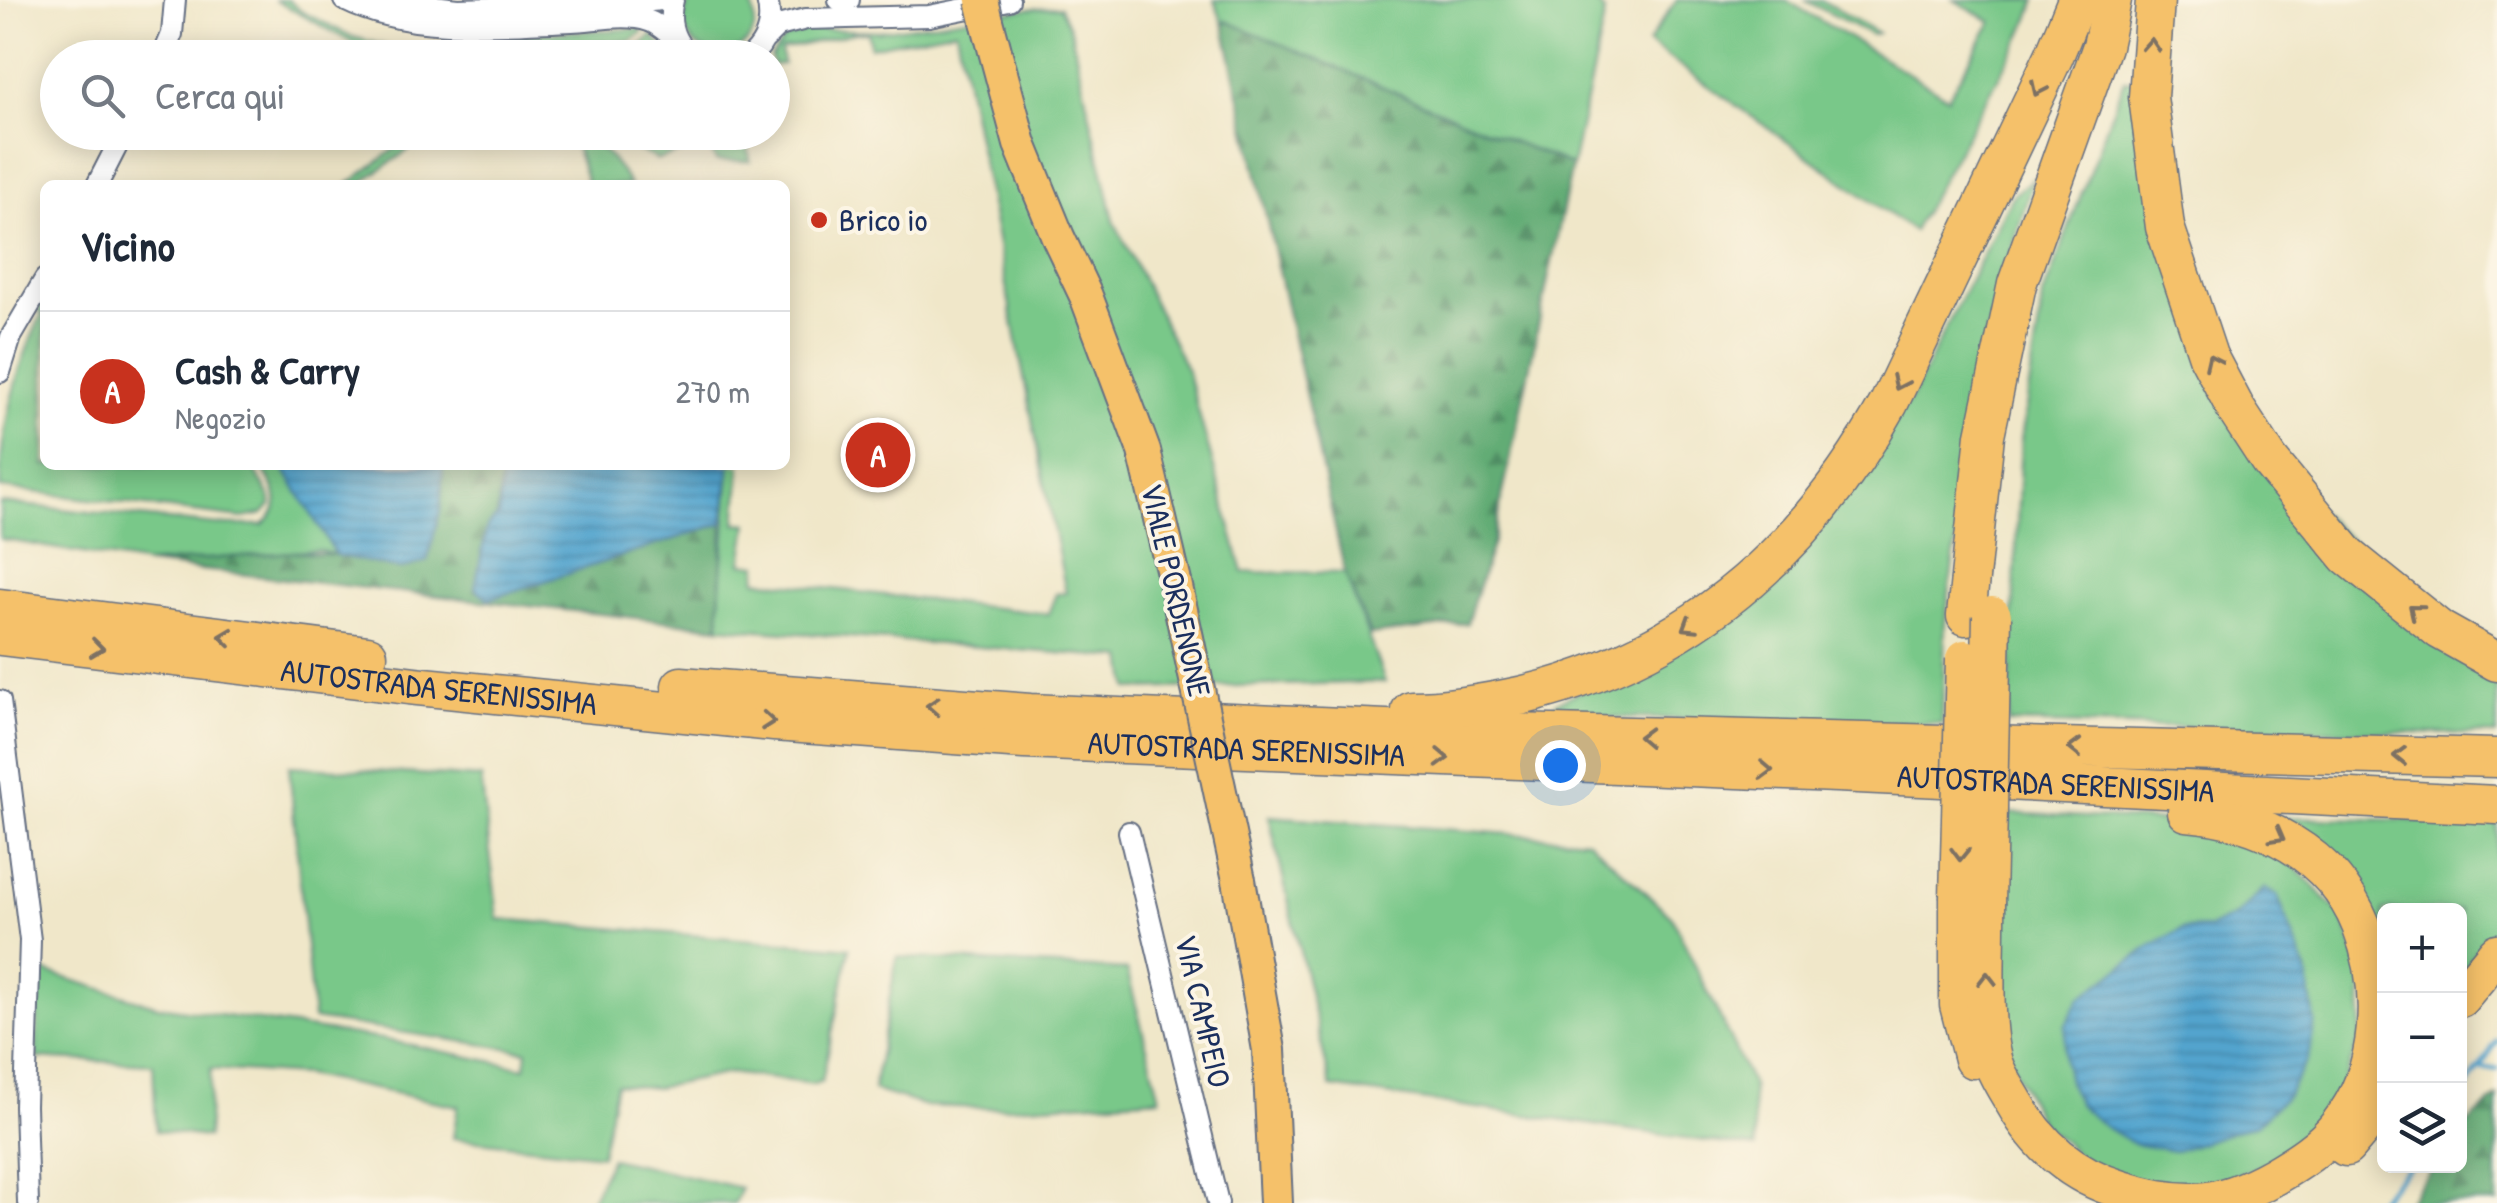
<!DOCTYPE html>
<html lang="it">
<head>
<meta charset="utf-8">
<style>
  :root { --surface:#fff; --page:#f6f6f7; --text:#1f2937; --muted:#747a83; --line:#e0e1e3; --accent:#c8321e }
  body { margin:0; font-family:"Patrick Hand",sans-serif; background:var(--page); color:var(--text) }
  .controls { position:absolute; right:30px; bottom:30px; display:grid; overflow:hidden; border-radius:15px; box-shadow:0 5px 25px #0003 }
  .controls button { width:90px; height:90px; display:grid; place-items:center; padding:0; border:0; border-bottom:2px solid var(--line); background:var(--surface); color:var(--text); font:50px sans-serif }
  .you { position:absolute; left:1560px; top:765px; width:35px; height:35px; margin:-25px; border:8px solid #fff; border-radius:50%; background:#1a73e8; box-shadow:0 0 0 15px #1a73e833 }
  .badge { display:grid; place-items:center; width:65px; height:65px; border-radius:50%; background:var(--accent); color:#fff; font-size:32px; font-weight:700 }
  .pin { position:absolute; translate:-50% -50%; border:5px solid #fff; box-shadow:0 2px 10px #0006 }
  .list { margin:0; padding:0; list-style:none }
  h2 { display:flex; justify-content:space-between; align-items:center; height:130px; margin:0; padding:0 40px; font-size:42px }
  h2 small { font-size:32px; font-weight:400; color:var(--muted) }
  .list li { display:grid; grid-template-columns:65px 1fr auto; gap:30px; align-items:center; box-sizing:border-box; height:160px; padding:0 40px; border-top:2px solid var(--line) }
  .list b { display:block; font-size:38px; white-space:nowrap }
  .list p { margin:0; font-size:32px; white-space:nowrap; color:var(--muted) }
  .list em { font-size:32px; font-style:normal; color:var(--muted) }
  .icon { flex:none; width:55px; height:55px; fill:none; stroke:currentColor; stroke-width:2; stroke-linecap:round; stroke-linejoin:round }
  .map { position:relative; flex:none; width:2497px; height:1203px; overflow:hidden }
  .search { position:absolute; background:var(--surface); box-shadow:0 5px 25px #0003; left:40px; top:40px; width:750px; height:110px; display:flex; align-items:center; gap:25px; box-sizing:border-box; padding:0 35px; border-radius:55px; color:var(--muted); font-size:38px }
  .panel { position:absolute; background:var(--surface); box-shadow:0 5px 25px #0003; left:40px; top:180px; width:750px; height:290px; border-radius:15px }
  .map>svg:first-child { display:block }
</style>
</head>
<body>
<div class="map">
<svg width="2497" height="1203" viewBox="0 0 2497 1203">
  <defs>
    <pattern id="forest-firs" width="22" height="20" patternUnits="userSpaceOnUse" patternTransform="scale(2.5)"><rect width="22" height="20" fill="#62ac75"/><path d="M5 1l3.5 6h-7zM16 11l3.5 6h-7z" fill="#508c63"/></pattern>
    <pattern id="water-rules" width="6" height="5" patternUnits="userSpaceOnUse" patternTransform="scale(2.5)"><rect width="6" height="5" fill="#53a4ce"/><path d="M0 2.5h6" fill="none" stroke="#4486aa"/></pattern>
  </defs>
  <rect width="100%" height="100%" fill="#fcf5e5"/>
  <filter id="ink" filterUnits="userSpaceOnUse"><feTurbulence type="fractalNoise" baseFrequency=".01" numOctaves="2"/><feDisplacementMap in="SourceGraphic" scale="20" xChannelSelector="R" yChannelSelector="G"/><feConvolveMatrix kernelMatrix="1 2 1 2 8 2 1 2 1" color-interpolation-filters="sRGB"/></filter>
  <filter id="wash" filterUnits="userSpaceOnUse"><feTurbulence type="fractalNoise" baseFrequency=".0048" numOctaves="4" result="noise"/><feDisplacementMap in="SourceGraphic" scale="40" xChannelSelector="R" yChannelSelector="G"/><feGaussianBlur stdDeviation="2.25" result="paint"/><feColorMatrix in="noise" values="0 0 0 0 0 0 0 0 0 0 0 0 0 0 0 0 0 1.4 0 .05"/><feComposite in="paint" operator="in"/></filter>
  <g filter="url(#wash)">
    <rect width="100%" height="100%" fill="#f0e7c9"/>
    <g fill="#79c889" stroke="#4a7c74" stroke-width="2.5">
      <polygon points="274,0 288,0 301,11 353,37 425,57 378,57"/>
      <path d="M 689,0 L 750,0 C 780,70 659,69 689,0 Z"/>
      <polygon points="1214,0 1594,0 1605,13 1572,166 1232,24 1226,21 1224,26"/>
      <polygon points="1676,0 1786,0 1948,97 1992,22 1954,0 2037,0 2022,35 1913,231 1648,43"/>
      <polygon points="1804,0 1821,0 1878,33 1872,35"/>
      <polygon points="1060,7 1071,32 1114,221 1187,371 1243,572 1345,573 1385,682 1129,689 1124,658 719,627 581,609 719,616 730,465 741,465 736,523 748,524 742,563 758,565 756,580 1048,614 1056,594 1066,593 956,30 870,47 868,32 858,32 781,50 783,64 773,65 771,57 785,38 813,29 880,31 1025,9"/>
      <polygon points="641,29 643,32 631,41 456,48 455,36"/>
      <polygon points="652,35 672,57 465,57 627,52 640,46"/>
      <polygon points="2124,80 2136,81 2261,460 2497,671 2497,735 2008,723 2021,440 2043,296"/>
      <path d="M 571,133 C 596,137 617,164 630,185 L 588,185 Z"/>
      <polygon points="643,133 687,133 681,152 658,160 632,147 644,136"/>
      <polygon points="716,133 746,133 750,161 716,161 712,152"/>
      <polygon points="422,135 427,137 358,185 347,185 400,145"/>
      <polygon points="2033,179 1981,355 1945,623 1942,724 1549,716 1557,702 1692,641 1910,400 2012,196"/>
      <path d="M 45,300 L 45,465 L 252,465 L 271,499 L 271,505 L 263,514 L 243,518 L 0,488 C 0,426 16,369 42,314 L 38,310 Z"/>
      <path d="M 261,465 L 282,465 L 336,555 L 317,550 L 147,564 L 0,539 L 0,503 L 217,525 L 263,525 C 287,505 274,487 261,465 Z"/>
      <polygon points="289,766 481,778 498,919 850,948 822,1081 814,1084 729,1073 656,1088 616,1084 601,1155 453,1138 458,1106 305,1075 211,1069 207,1137 156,1131 153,1064 36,1058 39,970 158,1006 381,1039 525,1068 527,1051 313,1019"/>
      <polygon points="2005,813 2230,824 2271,841 2342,916 2362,974 2361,1035 2342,1087 2307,1132 2267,1164 2210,1185 2140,1188 2093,1168 2040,1122 2001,1042"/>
      <polygon points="1269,816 1588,840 1672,917 1752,1085 1755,1148 1331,1087"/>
      <polygon points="2271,817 2497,822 2497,933 2476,951 2460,975 2460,910 2384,910 2384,989 2379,944"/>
      <polygon points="897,957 1127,970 1160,1098 990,1108 926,1106 873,1090"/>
      <polygon points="611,1158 741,1188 734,1203 590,1203"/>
    </g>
    <g fill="url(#forest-firs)" stroke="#3e6e6a" stroke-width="2.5">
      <polygon points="1226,21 1572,166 1492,545 1467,623 1370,635 1345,573 1224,26"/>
      <polygon points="443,465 502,465 489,599 723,523 719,627 147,564 292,552 336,555 401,569 426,561 440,511"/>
      <polygon points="2497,1097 2497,1203 2406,1203 2434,1166 2460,1166 2460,1130"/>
    </g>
    <g fill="url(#water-rules)" stroke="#376a96" stroke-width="2.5">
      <polygon points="282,465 443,465 440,511 427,561 401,569 336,555"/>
      <polygon points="502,465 730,465 723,523 489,599 475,588 487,527 499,515"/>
      <polygon points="2265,888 2277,895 2307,972 2315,1021 2308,1058 2287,1095 2257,1124 2175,1151 2134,1144 2104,1126 2079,1105 2068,1081 2064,1060 2066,1024 2080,998 2152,945 2183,929 2210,928 2236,916"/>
    </g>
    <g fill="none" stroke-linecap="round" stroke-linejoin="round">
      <g stroke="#53a4ce" stroke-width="5">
        <polyline points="2480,1068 2497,1041"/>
        <polyline points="2460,1097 2479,1069 2497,1069"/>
        <polyline points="2375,1203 2410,1166"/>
      </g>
    </g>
  </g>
  <g filter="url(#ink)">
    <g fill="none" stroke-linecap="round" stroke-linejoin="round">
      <g stroke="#666f83" stroke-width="24">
        <g id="minor">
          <path d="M 344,0 C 412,34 499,24 572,21 C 596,20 627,13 649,21 C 658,24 667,33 675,38"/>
          <polyline points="382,0 458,9 612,5 661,0"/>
          <path d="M 673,0 C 667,23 673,42 692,58"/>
          <polyline points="839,0 849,0"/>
          <polyline points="766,38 778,26 806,19 929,16 1009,0"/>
          <polyline points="162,58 172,34 175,0"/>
          <path d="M 749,58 C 767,43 773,23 767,0"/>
          <polyline points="97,185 124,132"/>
          <polyline points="0,372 11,337 45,279"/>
          <polyline points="0,701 30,940 25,1106 28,1203"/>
          <polyline points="1129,832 1218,1203"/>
        </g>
      </g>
      <g stroke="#666f83" stroke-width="36">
        <g id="primary">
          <polyline points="987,21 1020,144 1058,237 1086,296 1144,451 1175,582"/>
          <polyline points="1239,880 1269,1050 1276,1203"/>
        </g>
      </g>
      <g stroke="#666f83" stroke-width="41">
        <g id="motorway">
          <polyline points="2155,0 2148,97 2165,227 2208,356 2237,411 2269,460 2348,556 2440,630 2497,662"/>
          <polyline points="0,608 368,655"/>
          <polyline points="1966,616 1985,435 2017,284 2102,46 2112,0"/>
          <path id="s1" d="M 0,636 L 416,686 L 774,722 L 1024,740 L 1837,773 L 2497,805"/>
          <polyline points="681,686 1030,713 1431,731 2497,758"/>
          <path d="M 1411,710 C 1449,710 1487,703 1524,695 C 1690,655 1808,550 1889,403 L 2054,56 L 2077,0"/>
          <polyline points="1959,898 1959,1005 1973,1059"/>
          <path d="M 1986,904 C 1987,947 1981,1023 1993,1062 C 1997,1075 2007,1090 2014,1102 C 2039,1146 2072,1175 2122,1190 C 2146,1197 2170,1203 2196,1202 C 2222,1201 2251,1189 2274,1176 C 2298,1162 2322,1147 2339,1125 C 2383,1070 2386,989 2361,925 C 2332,853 2261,818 2187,812"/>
          <polyline points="2460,998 2497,953"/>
          <polyline points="2346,1147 2384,1102"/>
        </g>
      </g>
      <use href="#minor" stroke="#fff" stroke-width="20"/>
      <use href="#primary" stroke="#f5c16b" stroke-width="32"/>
      <use href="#motorway" stroke="#f5c16b" stroke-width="38"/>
      <g stroke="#666f83" stroke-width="36" stroke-linecap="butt">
        <g id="primary-bridge">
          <polyline points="982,0 987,21"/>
          <polyline points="1175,582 1239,880"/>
        </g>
      </g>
      <g stroke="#666f83" stroke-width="41" stroke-linecap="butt">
        <g id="motorway-bridge">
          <polyline points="1959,898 1965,659"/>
          <polyline points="1986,904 1992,616"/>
        </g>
      </g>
      <use href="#primary-bridge" stroke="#f5c16b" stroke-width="32"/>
      <use href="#motorway-bridge" stroke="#f5c16b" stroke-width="38"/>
    </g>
    <defs><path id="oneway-chevron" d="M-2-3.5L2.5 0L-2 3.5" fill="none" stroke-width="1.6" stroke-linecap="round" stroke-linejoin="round" transform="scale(2.5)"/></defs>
    <g stroke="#7d7164">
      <use href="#oneway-chevron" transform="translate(2151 45) rotate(-86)"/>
      <use href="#oneway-chevron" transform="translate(2038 89) rotate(115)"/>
      <use href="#oneway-chevron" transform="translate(2212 361) rotate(-115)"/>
      <use href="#oneway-chevron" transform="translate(1899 383) rotate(115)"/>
      <use href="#oneway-chevron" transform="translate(2415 610) rotate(-141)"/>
      <use href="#oneway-chevron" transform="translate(1689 626) rotate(148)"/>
      <use href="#oneway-chevron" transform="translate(226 637) rotate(-173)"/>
      <use href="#oneway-chevron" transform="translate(97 648) rotate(7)"/>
      <use href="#oneway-chevron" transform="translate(933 706) rotate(-176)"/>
      <use href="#oneway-chevron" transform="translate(768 721) rotate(5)"/>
      <use href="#oneway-chevron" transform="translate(1645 737) rotate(-178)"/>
      <use href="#oneway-chevron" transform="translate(2075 748) rotate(-179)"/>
      <use href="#oneway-chevron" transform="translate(2400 756) rotate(-179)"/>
      <use href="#oneway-chevron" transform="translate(1442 758) rotate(2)"/>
      <use href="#oneway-chevron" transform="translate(1766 770) rotate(2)"/>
      <use href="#oneway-chevron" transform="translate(2278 836) rotate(29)"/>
      <use href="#oneway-chevron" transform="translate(1960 854) rotate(91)"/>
      <use href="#oneway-chevron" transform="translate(1987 979) rotate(-90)"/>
    </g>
  </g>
  <circle fill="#c8321e" stroke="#fcf5e5" stroke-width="4" cx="819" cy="220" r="10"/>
  <g text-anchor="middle" stroke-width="8" stroke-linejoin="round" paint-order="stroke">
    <g font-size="32" fill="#1b2f5e" stroke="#fcf5e5" text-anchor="start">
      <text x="839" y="231">Brico io</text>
    </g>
    <g font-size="32" fill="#1b2f5e" stroke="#fcf5e5">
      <text transform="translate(1176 590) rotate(77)" y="11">VIALE PORDENONE</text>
      <text dy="11" stroke="none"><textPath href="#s1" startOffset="442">AUTOSTRADA SERENISSIMA</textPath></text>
      <text dy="11" stroke="none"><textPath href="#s1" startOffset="1252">AUTOSTRADA SERENISSIMA</textPath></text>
      <text dy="11" stroke="none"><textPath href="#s1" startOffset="2062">AUTOSTRADA SERENISSIMA</textPath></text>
      <text transform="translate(1203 1011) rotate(77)" y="11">VIA CAMPEIO</text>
    </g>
  </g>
</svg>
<div class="controls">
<button>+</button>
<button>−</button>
<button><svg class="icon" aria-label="layers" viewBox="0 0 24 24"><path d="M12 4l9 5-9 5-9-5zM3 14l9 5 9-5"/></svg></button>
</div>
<div class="you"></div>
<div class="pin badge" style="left:878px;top:455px">A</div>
<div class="search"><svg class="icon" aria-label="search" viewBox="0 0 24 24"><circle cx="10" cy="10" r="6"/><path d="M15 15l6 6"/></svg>Cerca qui</div>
<section class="panel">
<h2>Vicino<small></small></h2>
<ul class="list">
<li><span class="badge">A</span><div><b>Cash &amp; Carry</b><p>Negozio</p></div><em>270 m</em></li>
</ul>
</section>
</div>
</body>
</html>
